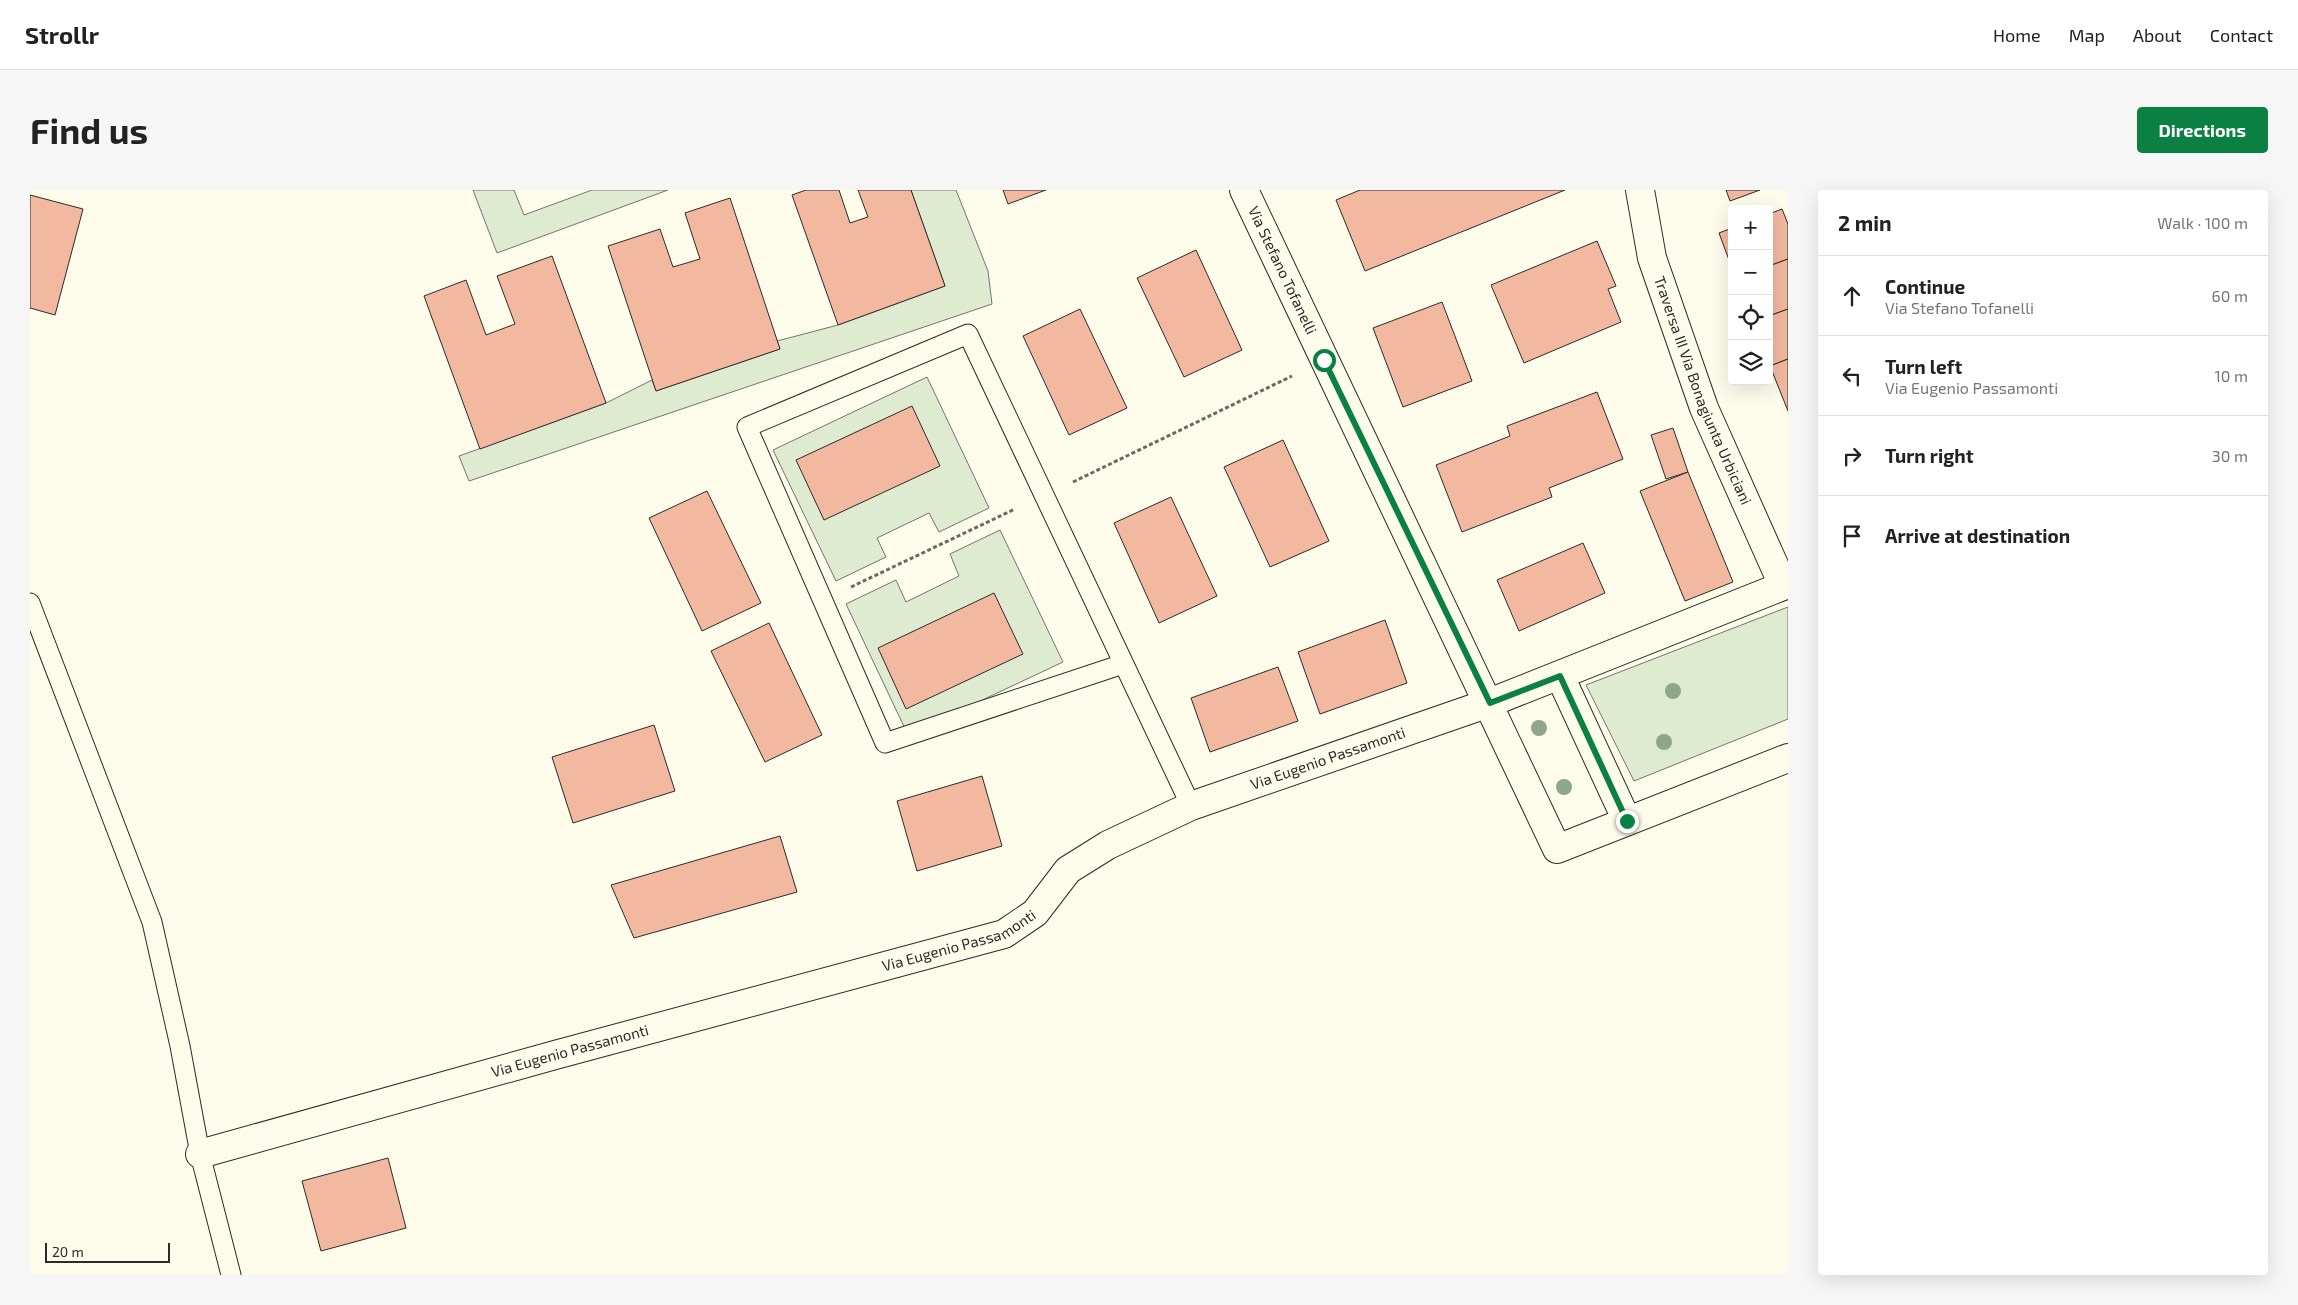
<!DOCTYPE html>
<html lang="en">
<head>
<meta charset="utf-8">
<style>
  :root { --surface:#fff; --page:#f6f6f6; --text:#222; --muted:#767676; --line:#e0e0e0; --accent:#0b8043 }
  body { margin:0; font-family:"Exo 2",sans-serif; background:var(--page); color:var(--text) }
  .controls { position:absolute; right:15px; top:15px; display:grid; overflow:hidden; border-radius:5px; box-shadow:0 5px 20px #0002 }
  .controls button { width:45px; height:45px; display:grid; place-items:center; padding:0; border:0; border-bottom:1px solid var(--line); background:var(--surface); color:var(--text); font:25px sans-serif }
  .scale { position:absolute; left:15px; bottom:12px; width:125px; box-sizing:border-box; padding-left:5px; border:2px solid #2b2b2b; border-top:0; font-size:14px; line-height:18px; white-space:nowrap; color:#2b2b2b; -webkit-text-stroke:4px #fdfbea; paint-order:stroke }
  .stop { position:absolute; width:15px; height:15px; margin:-11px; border:4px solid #0b8043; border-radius:50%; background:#fff }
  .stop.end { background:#0b8043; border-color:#fff; box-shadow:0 1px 5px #0008 }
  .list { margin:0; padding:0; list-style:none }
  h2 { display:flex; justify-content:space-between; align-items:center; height:65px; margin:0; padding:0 20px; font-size:21px }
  h2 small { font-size:16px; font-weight:400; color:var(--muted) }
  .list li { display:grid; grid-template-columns:32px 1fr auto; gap:15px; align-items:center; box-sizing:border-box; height:80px; padding:0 20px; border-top:1px solid var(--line) }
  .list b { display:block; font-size:19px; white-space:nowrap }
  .list p { margin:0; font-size:16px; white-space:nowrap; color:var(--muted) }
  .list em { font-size:16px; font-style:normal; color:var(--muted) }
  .icon { flex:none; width:28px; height:28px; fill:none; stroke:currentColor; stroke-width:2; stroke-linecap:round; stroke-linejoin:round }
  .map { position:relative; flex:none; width:1758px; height:1085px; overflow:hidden; border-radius:5px }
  header { display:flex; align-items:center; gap:30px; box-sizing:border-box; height:70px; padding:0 25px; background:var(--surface); border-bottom:1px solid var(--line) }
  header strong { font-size:24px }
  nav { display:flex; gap:28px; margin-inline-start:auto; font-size:18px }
  .intro { display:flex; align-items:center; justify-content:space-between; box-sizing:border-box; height:120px; padding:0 30px }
  h1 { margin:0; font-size:35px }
  .button { padding:12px 22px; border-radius:5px; background:var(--accent); color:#fff; font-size:18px; font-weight:700 }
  main { display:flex; gap:30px; padding:0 30px }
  aside { flex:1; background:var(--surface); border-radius:5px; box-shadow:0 5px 20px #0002 }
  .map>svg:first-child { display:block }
</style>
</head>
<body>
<header>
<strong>Strollr</strong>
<nav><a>Home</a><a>Map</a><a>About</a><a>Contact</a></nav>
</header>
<div class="intro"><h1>Find us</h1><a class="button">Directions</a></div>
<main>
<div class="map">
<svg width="1758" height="1085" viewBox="0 0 1758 1085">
  <rect width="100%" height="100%" fill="#fdfbea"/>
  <g fill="#deebd1" stroke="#74746e">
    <polygon points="443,0 484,0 494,25 562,0 638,0 467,63"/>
    <polygon points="881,0 926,0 958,81 962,114 439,291 429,266 576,213 622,190 626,201 750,159 747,151 808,135 915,96"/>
    <polygon points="897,187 959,318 909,342 899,323 847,348 856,367 806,391 743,260"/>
    <polygon points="970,340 1033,472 878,545 816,414 866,390 876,412 929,386 920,364"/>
    <polygon points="1758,417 1758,529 1604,591 1556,495"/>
  </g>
  <g fill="#f2b8a0" stroke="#2b2b2b">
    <polygon points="776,0 809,0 820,33 838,27 828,0 881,0 915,96 808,135 762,5"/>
    <polygon points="973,0 1016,0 978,14"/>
    <polygon points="1330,0 1535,0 1335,81 1306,10"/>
    <polygon points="1696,0 1730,0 1700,11"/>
    <polygon points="0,5 53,19 25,125 0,118"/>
    <polygon points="700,8 750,159 626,201 578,56 630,39 643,77 670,69 655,23"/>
    <polygon points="1752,19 1758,34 1758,69 1739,76 1739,24"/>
    <polygon points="1702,38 1702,78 1689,43"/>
    <polygon points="1567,51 1586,96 1578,99 1591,132 1494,173 1461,95"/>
    <polygon points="1166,60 1212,160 1154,187 1107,88"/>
    <polygon points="522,66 576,213 450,259 394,106 436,90 456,145 485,134 467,86"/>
    <polygon points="1758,69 1758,119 1739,126 1739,76"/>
    <polygon points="1412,112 1442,191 1373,217 1343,138"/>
    <polygon points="1050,119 1097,218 1039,245 993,146"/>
    <polygon points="1758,119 1758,169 1740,176 1739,126"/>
    <polygon points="1758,169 1758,221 1740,176"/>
    <polygon points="1567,202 1593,269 1519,298 1522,307 1432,342 1406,275 1480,246 1477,236"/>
    <polygon points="882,216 910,276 794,330 766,270"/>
    <polygon points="1643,238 1658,282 1636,289 1621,245"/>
    <polygon points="1253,250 1299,351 1240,377 1194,277"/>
    <polygon points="1658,282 1703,392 1655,411 1610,301"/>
    <polygon points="677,301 731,413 672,441 619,328"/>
    <polygon points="1141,307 1187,406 1129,433 1084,333"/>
    <polygon points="1553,353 1575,403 1489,441 1467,390"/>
    <polygon points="964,403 993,464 876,519 848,458"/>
    <polygon points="1355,430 1377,493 1290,524 1268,462"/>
    <polygon points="739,433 792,545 735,572 681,461"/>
    <polygon points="1248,477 1268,531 1180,562 1161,508"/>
    <polygon points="624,535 645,601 543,633 522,567"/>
    <polygon points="952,586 972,656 887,681 867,611"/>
    <polygon points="750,646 767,702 604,748 581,695"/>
    <polygon points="358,968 376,1038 291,1061 272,991"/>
  </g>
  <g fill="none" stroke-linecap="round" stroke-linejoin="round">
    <g stroke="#2b2b2b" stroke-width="21">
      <g id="lane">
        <polyline points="0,413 122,732 150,856 170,964 201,1085"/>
        <polyline points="1093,474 855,553 717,237 938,144 1161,616"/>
      </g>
    </g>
    <g stroke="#2b2b2b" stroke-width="30">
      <g id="street">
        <path id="s1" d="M 1214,0 L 1527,659 L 1758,568"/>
        <path id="s2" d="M 1610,0 L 1622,68 L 1674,218 L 1753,395"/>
        <polyline points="1530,486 1597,631"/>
        <path id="s3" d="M 170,964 L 525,865 L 974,744 L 1005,723 L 1038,680 L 1078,655 L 1161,616 L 1459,513 L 1758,394"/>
      </g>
    </g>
    <g stroke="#6a6964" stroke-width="3" stroke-dasharray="4 2.5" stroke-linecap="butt">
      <polyline points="1043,292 1262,186"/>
      <polyline points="821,397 985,319"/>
    </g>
    <use href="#lane" stroke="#fdfbea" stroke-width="19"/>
    <use href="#street" stroke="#fdfbea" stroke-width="28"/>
  </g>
  <g fill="#8ea78a">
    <circle cx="1643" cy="501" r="8"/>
    <circle cx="1509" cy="538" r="8"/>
    <circle cx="1634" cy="552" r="8"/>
    <circle cx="1534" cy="597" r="8"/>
  </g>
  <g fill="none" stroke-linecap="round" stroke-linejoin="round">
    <polyline stroke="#0b8043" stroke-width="6" points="1294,170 1460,513 1530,486 1597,631"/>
  </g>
  <g text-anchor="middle" stroke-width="4" stroke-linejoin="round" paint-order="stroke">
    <g font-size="15" fill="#2b2b2b" stroke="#fdfbea">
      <text dy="5" stroke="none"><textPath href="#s1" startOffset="89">Via Stefano Tofanelli</textPath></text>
      <text dy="5" stroke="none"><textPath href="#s2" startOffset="211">Traversa III Via Bonagiunta Urbiciani</textPath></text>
      <text dy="5" stroke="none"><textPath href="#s3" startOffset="1209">Via Eugenio Passamonti</textPath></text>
      <text dy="5" stroke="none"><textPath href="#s3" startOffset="789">Via Eugenio Passamonti</textPath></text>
      <text dy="5" stroke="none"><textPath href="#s3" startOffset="384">Via Eugenio Passamonti</textPath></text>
    </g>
  </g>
</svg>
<div class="controls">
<button>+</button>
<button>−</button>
<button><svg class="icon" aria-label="locate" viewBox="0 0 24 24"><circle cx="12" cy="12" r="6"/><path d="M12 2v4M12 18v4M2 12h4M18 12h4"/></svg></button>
<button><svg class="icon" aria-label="layers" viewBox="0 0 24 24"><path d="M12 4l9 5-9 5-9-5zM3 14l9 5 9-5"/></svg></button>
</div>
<div class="scale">20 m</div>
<div class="stop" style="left:1294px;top:170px"></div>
<div class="stop end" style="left:1597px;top:631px"></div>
</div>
<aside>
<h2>2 min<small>Walk · 100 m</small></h2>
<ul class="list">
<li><svg class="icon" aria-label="ahead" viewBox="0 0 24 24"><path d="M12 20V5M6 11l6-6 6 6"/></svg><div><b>Continue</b><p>Via Stefano Tofanelli</p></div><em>60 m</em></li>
<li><svg class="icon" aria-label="left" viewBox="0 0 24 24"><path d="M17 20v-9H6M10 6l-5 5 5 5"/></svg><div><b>Turn left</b><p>Via Eugenio Passamonti</p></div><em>10 m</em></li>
<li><svg class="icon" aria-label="right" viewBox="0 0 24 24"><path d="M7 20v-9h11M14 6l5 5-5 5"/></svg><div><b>Turn right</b></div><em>30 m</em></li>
<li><svg class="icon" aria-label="arrive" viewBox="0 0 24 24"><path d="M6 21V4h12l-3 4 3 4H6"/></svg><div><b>Arrive at destination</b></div></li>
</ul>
</aside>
</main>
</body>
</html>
